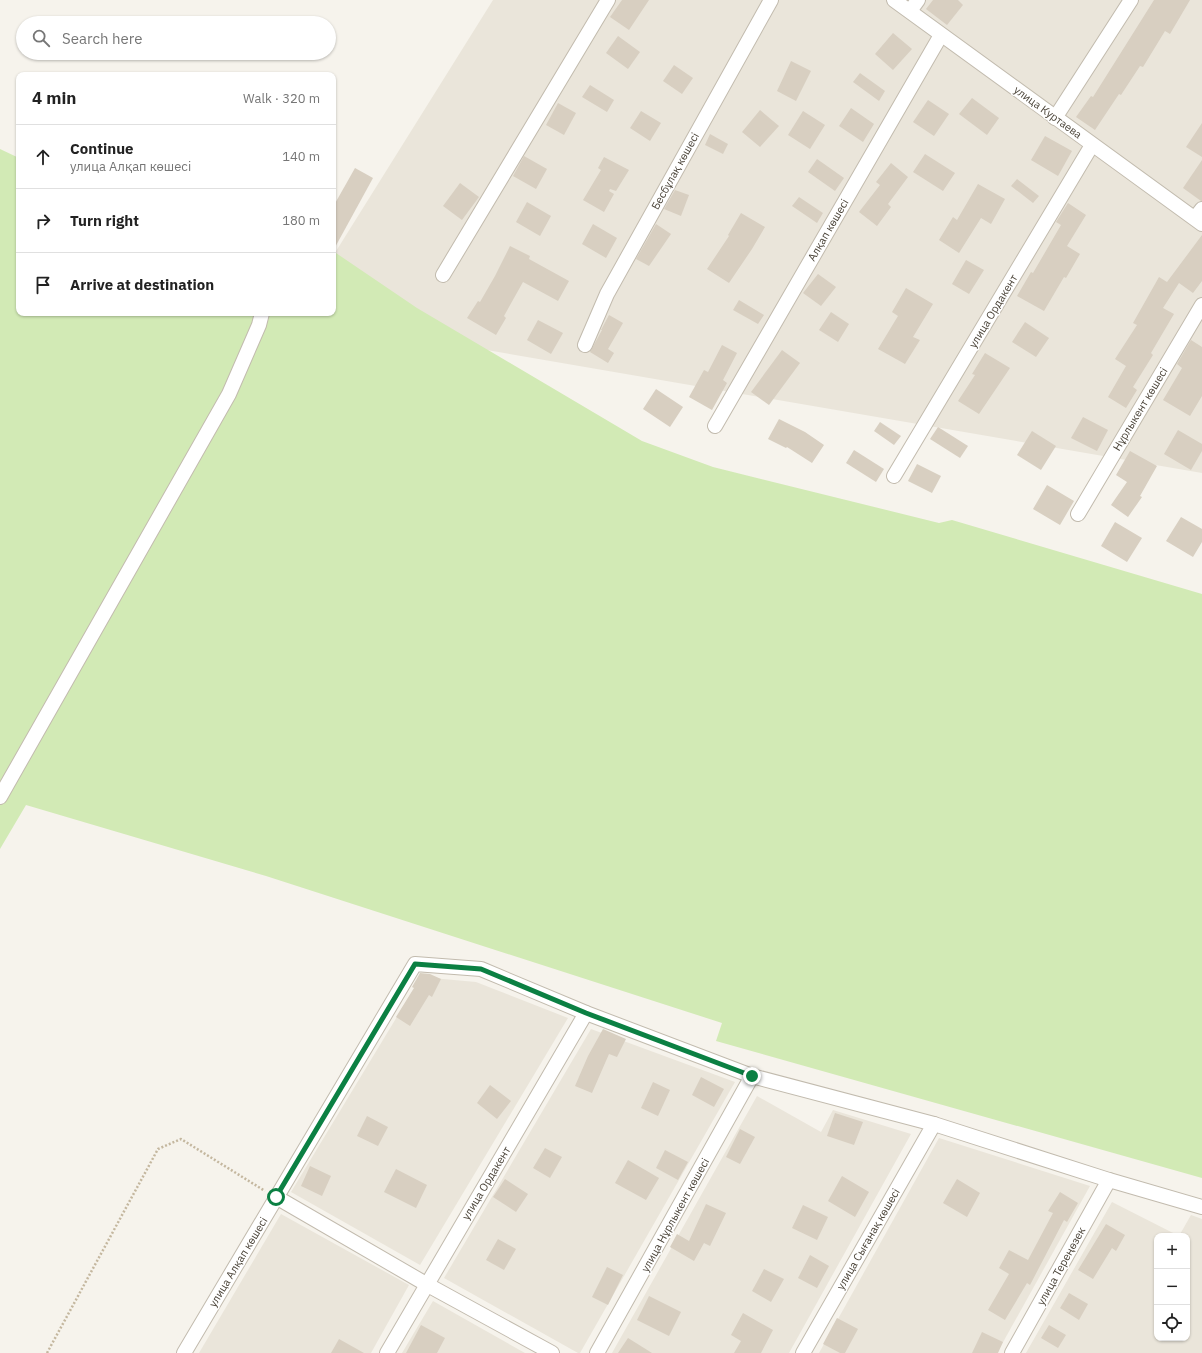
<!DOCTYPE html>
<html lang="en">
<head>
<meta charset="utf-8">
<style>
  :root { --surface:#fff; --page:#f6f6f6; --text:#222; --muted:#767676; --line:#e0e0e0 }
  body { margin:0; font-family:"IBM Plex Sans",sans-serif; background:var(--page); color:var(--text) }
  .controls { position:absolute; right:12px; bottom:12px; display:grid; overflow:hidden; border-radius:8px; box-shadow:0 1px 3px #0004 }
  .controls button { width:36px; height:36px; display:grid; place-items:center; padding:0; border:0; border-bottom:1px solid var(--line); background:var(--surface); color:var(--text); font:20px sans-serif }
  .stop { position:absolute; width:12px; height:12px; margin:-9px; border:3px solid #0b8043; border-radius:50%; background:#fff }
  .stop.end { background:#0b8043; border-color:#fff; box-shadow:0 1px 4px #0008 }
  .list { margin:0; padding:0; list-style:none }
  h2 { display:flex; justify-content:space-between; align-items:center; height:52px; margin:0; padding:0 16px; font-size:17px }
  h2 small { font-size:13px; font-weight:400; color:var(--muted) }
  .list li { display:grid; grid-template-columns:26px 1fr auto; gap:12px; align-items:center; box-sizing:border-box; height:64px; padding:0 16px; border-top:1px solid var(--line) }
  .list b { display:block; font-size:15px; white-space:nowrap }
  .list p { margin:0; font-size:13px; white-space:nowrap; color:var(--muted) }
  .list em { font-size:13px; font-style:normal; color:var(--muted) }
  .icon { flex:none; width:22px; height:22px; fill:none; stroke:currentColor; stroke-width:2; stroke-linecap:round; stroke-linejoin:round }
  .map { position:relative; flex:none; width:1202px; height:1353px; overflow:hidden }
  .search { position:absolute; background:var(--surface); box-shadow:0 1px 3px #0004; left:16px; top:16px; width:320px; height:44px; display:flex; align-items:center; gap:10px; box-sizing:border-box; padding:0 14px; border-radius:22px; color:var(--muted); font-size:15px }
  .panel { position:absolute; background:var(--surface); box-shadow:0 1px 3px #0004; left:16px; top:72px; width:320px; height:244px; border-radius:8px }
  .map>svg:first-child { display:block }
</style>
</head>
<body>
<div class="map">
<svg width="1202" height="1353" viewBox="0 0 1202 1353">
  <rect width="100%" height="100%" fill="#f6f3ec"/>
  <g fill="#eae5da" fill-rule="evenodd">
    <polygon points="493,0 1202,0 1202,473 295,317 333,313 333,256"/>
    <polygon points="421,977 476,982 568,1018 420,1265 291,1192"/>
    <polygon points="591,1029 735,1082 580,1353 578,1353 444,1278"/>
    <polygon points="757,1096 821,1132 833,1110 911,1134 789,1353 612,1353"/>
    <polygon points="939,1138 1090,1186 997,1353 819,1353"/>
    <path d="M 1112,1202 L 1179,1236 L 1191,1215 L 1202,1219 L 1202,1353 L 1026,1353 ZM 1157,1236 L 1187,1236 L 1187,1338 L 1157,1338 Z"/>
    <polygon points="281,1214 409,1285 371,1353 199,1353"/>
    <polygon points="433,1301 525,1353 402,1353"/>
  </g>
  <polygon fill="#d2eab5" points="0,149 19,158 19,313 333,313 333,251 417,308 642,441 713,467 939,523 952,520 1202,594 1202,1178 716,1041 722,1023 266,876 26,805 0,849"/>
  <g fill="#d8cfc1">
    <polygon points="622,0 649,0 629,30 610,17"/>
    <polygon points="933,0 958,0 963,5 947,25 926,9"/>
    <polygon points="1154,0 1190,0 1170,34 1165,31 1143,67 1140,66 1121,95 1119,94 1095,130 1076,117 1091,96 1093,97"/>
    <polygon points="893,33 912,49 893,70 875,54"/>
    <polygon points="618,36 640,52 628,69 606,53"/>
    <polygon points="791,61 811,71 796,101 777,91"/>
    <polygon points="674,65 693,78 682,94 663,81"/>
    <polygon points="860,73 885,91 879,101 853,82"/>
    <polygon points="590,85 614,100 607,112 582,97"/>
    <polygon points="972,98 999,118 987,135 959,114"/>
    <polygon points="928,100 949,114 934,136 913,122"/>
    <polygon points="558,103 576,113 564,135 546,125"/>
    <polygon points="851,108 874,124 863,142 839,126"/>
    <polygon points="760,110 779,126 760,147 742,132"/>
    <polygon points="641,111 661,123 650,141 630,128"/>
    <polygon points="803,111 825,125 810,149 788,135"/>
    <polygon points="1202,123 1202,157 1186,147"/>
    <polygon points="710,134 728,144 723,154 705,145"/>
    <polygon points="1045,136 1072,151 1058,176 1031,160"/>
    <polygon points="925,154 955,173 943,191 913,172"/>
    <polygon points="524,156 547,169 536,189 513,176"/>
    <polygon points="604,157 629,170 616,191 610,189 609,191 614,194 604,212 583,200 601,170 598,168"/>
    <polygon points="817,159 844,178 835,191 808,172"/>
    <polygon points="1202,160 1202,201 1201,201 1183,188"/>
    <polygon points="891,163 908,177 888,204 891,207 877,226 859,212 880,185 876,182"/>
    <polygon points="355,168 373,178 333,251 333,207"/>
    <polygon points="1017,179 1039,196 1033,203 1011,186"/>
    <polygon points="460,183 479,197 462,220 443,206"/>
    <polygon points="978,184 1005,199 991,224 981,218 959,253 939,240 953,217 957,220"/>
    <polygon points="675,190 689,195 681,216 664,209"/>
    <polygon points="799,197 823,213 817,223 792,206"/>
    <polygon points="527,202 551,216 540,236 516,222"/>
    <polygon points="1068,203 1086,215 1067,246 1080,254 1066,278 1064,277 1044,311 1017,296 1031,272 1033,273 1061,225 1056,222"/>
    <polygon points="741,213 765,227 752,249 729,283 707,269 729,236 728,235"/>
    <polygon points="593,224 617,238 606,258 582,244"/>
    <polygon points="656,224 671,234 649,266 636,259"/>
    <polygon points="1202,235 1202,281 1193,293 1179,283 1163,308 1174,314 1151,353 1153,355 1133,387 1137,390 1126,408 1108,397 1126,366 1115,359 1137,325 1133,323 1159,277 1167,282"/>
    <polygon points="510,246 530,256 529,259 569,281 558,301 523,282 504,316 506,318 496,335 467,318 478,301 480,302 495,276"/>
    <polygon points="966,260 984,270 969,294 952,284"/>
    <polygon points="818,274 836,287 821,306 803,293"/>
    <polygon points="906,288 933,304 913,337 920,340 905,364 878,349 898,316 892,312"/>
    <polygon points="739,300 764,315 758,324 733,310"/>
    <polygon points="831,312 849,324 838,342 819,330"/>
    <polygon points="609,315 623,323 608,349 614,353 608,363 590,352 602,330 601,330"/>
    <polygon points="538,320 563,333 551,354 527,340"/>
    <polygon points="1025,322 1049,338 1036,357 1012,342"/>
    <polygon points="1191,340 1202,347 1202,396 1190,416 1163,400 1182,368 1177,364"/>
    <polygon points="722,345 737,353 723,380 727,383 712,410 689,397 704,370 708,372"/>
    <polygon points="782,350 800,363 769,405 751,392"/>
    <polygon points="985,353 1010,368 979,414 958,401 975,375 972,374"/>
    <polygon points="656,389 683,407 670,427 643,409"/>
    <polygon points="1083,417 1108,430 1097,451 1071,438"/>
    <polygon points="779,419 805,432 824,445 812,463 787,447 786,448 768,439"/>
    <polygon points="880,422 901,436 894,445 874,431"/>
    <polygon points="938,427 968,446 960,458 930,439"/>
    <polygon points="1178,430 1202,444 1202,451 1191,470 1164,454"/>
    <polygon points="1032,431 1056,446 1041,470 1017,455"/>
    <polygon points="854,450 884,469 876,482 846,463"/>
    <polygon points="1130,451 1157,466 1140,496 1142,497 1128,517 1111,505 1127,482 1116,475"/>
    <polygon points="917,464 941,476 932,493 908,481"/>
    <polygon points="1047,485 1074,501 1060,525 1033,509"/>
    <polygon points="1181,517 1202,529 1202,542 1193,557 1166,541"/>
    <polygon points="1115,522 1142,538 1127,562 1101,546"/>
    <polygon points="420,973 430,974 441,979 432,997 429,995 410,1026 396,1017 414,988 412,987"/>
    <polygon points="603,1029 626,1039 617,1057 609,1054 592,1093 575,1086 588,1056"/>
    <polygon points="701,1077 724,1089 714,1107 692,1095"/>
    <polygon points="653,1082 670,1090 658,1116 641,1108"/>
    <polygon points="490,1085 511,1101 497,1119 477,1103"/>
    <polygon points="835,1113 863,1122 854,1145 827,1136"/>
    <polygon points="367,1116 388,1127 378,1146 357,1136"/>
    <polygon points="740,1129 755,1137 740,1164 726,1157"/>
    <polygon points="545,1148 562,1157 550,1178 533,1168"/>
    <polygon points="665,1150 688,1162 678,1180 656,1168"/>
    <polygon points="628,1160 659,1178 646,1200 615,1183"/>
    <polygon points="310,1166 331,1176 322,1196 301,1186"/>
    <polygon points="396,1169 427,1185 416,1208 384,1192"/>
    <polygon points="842,1176 869,1192 855,1217 828,1201"/>
    <polygon points="505,1179 528,1194 516,1212 493,1197"/>
    <polygon points="957,1179 980,1193 967,1217 943,1203"/>
    <polygon points="1060,1192 1078,1203 1067,1222 1064,1220 1030,1285 1027,1283 1005,1320 988,1310 1009,1274 999,1268 1009,1250 1028,1260 1053,1213 1048,1211"/>
    <polygon points="706,1204 726,1213 710,1246 704,1243 694,1261 670,1247 677,1234 689,1241"/>
    <polygon points="803,1205 828,1217 817,1240 792,1228"/>
    <polygon points="1106,1224 1125,1235 1116,1251 1112,1248 1093,1279 1078,1270"/>
    <polygon points="498,1239 516,1249 504,1270 486,1260"/>
    <polygon points="810,1255 829,1266 817,1288 798,1278"/>
    <polygon points="607,1267 623,1275 608,1305 592,1297"/>
    <polygon points="764,1269 784,1279 771,1302 752,1291"/>
    <polygon points="1069,1293 1088,1304 1079,1320 1060,1308"/>
    <polygon points="649,1296 681,1312 669,1336 637,1320"/>
    <polygon points="743,1313 773,1330 761,1353 734,1353 741,1341 731,1335"/>
    <polygon points="837,1318 858,1329 845,1353 840,1353 823,1344"/>
    <polygon points="421,1325 445,1338 437,1353 406,1353"/>
    <polygon points="1049,1325 1066,1335 1058,1348 1041,1338"/>
    <polygon points="982,1332 1003,1342 998,1353 972,1353"/>
    <polygon points="628,1338 652,1353 618,1353"/>
    <polygon points="339,1339 364,1353 331,1353"/>
  </g>
  <g fill="none" stroke-linecap="round" stroke-linejoin="round">
    <g stroke="#c2bbae" stroke-width="16">
      <g id="street">
        <polyline points="894,0 1202,224"/>
        <polyline points="910,11 918,0"/>
        <polyline points="1055,118 1131,0"/>
        <polyline points="1195,218 1202,209"/>
        <polyline points="443,275 608,0"/>
        <polyline points="585,345 607,294 771,0"/>
        <polyline points="715,426 941,35"/>
        <polyline points="894,476 1092,145"/>
        <polyline points="1078,514 1202,305"/>
        <polyline points="0,797 229,394 259,325 262,313"/>
        <polyline points="276,1197 426,1284 552,1353"/>
        <polyline points="184,1353 415,964 481,969 586,1013 752,1076 934,1124 1109,1180 1202,1207"/>
        <polyline points="387,1353 586,1013"/>
        <polyline points="597,1353 752,1076"/>
        <polyline points="803,1353 934,1124"/>
        <polyline points="1012,1353 1109,1180"/>
      </g>
    </g>
    <polyline stroke="#c4b79f" stroke-width="2.5" stroke-dasharray="2 2" stroke-linecap="butt" points="47,1353 158,1149 181,1139 265,1191"/>
    <use href="#street" stroke="#fff" stroke-width="14"/>
  </g>
  <g fill="none" stroke-linecap="round" stroke-linejoin="round">
    <polyline stroke="#0b8043" stroke-width="5" points="276,1197 415,964 481,969 586,1013 752,1076"/>
  </g>
  <g text-anchor="middle" stroke-width="3" stroke-linejoin="round" paint-order="stroke">
    <g font-size="11" fill="#4b4439" stroke="#fff">
      <text transform="translate(1048 112) rotate(36)" y="4">улица Куртаева</text>
      <text transform="translate(675 171) rotate(-61)" y="4">Бесбұлақ көшесі</text>
      <text transform="translate(828 230) rotate(-60)" y="4">Алқап көшесі</text>
      <text transform="translate(993 311) rotate(-59)" y="4">улица Ордакент</text>
      <text transform="translate(1140 409) rotate(-59)" y="4">Нұрлыкент көшесі</text>
      <text transform="translate(486 1183) rotate(-59)" y="4">улица Ордакент</text>
      <text transform="translate(675 1215) rotate(-61)" y="4">улица Нұрлыкент көшесі</text>
      <text transform="translate(868 1239) rotate(-60)" y="4">улица Сығанақ көшесі</text>
      <text transform="translate(238 1262) rotate(-59)" y="4">улица Алқап көшесі</text>
      <text transform="translate(1061 1266) rotate(-61)" y="4">улица Тереңөзек</text>
    </g>
  </g>
</svg>
<div class="controls">
<button>+</button>
<button>−</button>
<button><svg class="icon" aria-label="locate" viewBox="0 0 24 24"><circle cx="12" cy="12" r="6"/><path d="M12 2v4M12 18v4M2 12h4M18 12h4"/></svg></button>
</div>
<div class="stop" style="left:276px;top:1197px"></div>
<div class="stop end" style="left:752px;top:1076px"></div>
<div class="search"><svg class="icon" aria-label="search" viewBox="0 0 24 24"><circle cx="10" cy="10" r="6"/><path d="M15 15l6 6"/></svg>Search here</div>
<section class="panel">
<h2>4 min<small>Walk · 320 m</small></h2>
<ul class="list">
<li><svg class="icon" aria-label="ahead" viewBox="0 0 24 24"><path d="M12 20V5M6 11l6-6 6 6"/></svg><div><b>Continue</b><p>улица Алқап көшесі</p></div><em>140 m</em></li>
<li><svg class="icon" aria-label="right" viewBox="0 0 24 24"><path d="M7 20v-9h11M14 6l5 5-5 5"/></svg><div><b>Turn right</b></div><em>180 m</em></li>
<li><svg class="icon" aria-label="arrive" viewBox="0 0 24 24"><path d="M6 21V4h12l-3 4 3 4H6"/></svg><div><b>Arrive at destination</b></div></li>
</ul>
</section>
</div>
</body>
</html>
